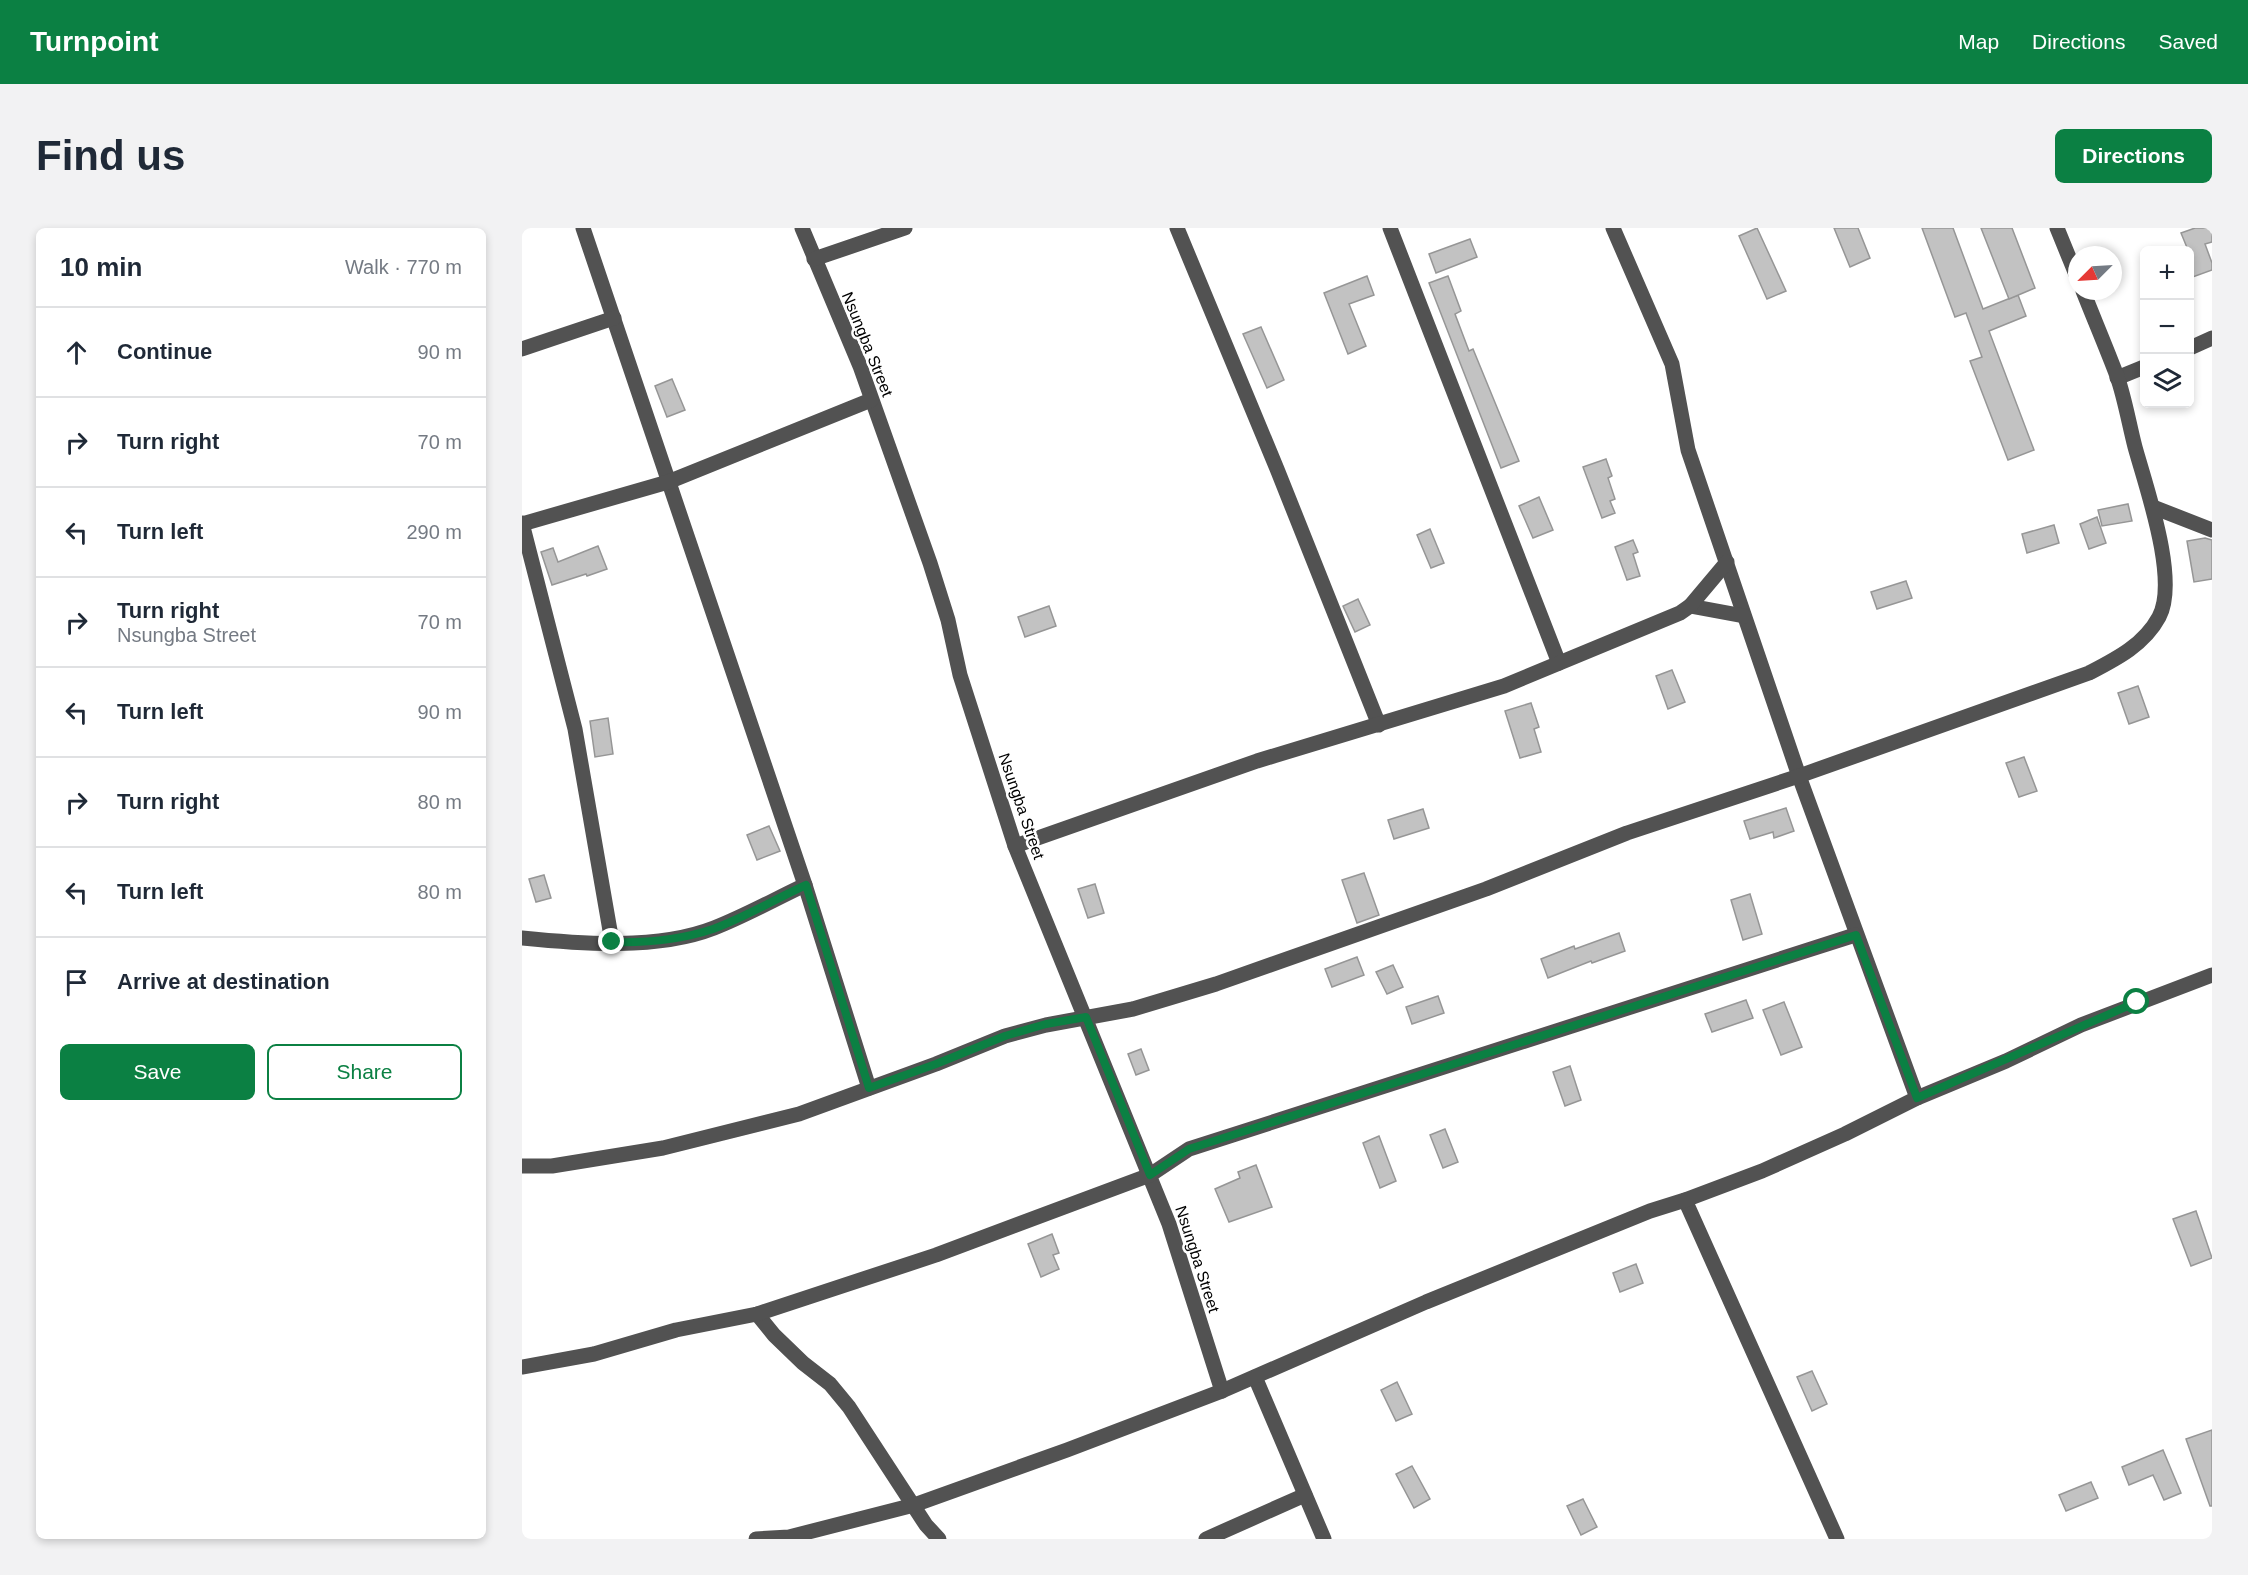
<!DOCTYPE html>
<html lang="en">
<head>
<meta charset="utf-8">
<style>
  :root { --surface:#fff; --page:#f2f2f3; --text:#1f2937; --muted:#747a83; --line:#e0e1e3; --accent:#0b8043 }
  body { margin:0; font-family:Arial,sans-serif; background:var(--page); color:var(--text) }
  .controls { position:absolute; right:18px; top:18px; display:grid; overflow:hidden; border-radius:9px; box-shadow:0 3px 9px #0003 }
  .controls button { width:54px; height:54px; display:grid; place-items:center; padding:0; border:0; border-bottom:2px solid var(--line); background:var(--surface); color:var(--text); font:30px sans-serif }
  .compass { position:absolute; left:1546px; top:18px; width:54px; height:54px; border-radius:50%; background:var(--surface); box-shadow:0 3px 9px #0003; rotate:246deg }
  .stop { position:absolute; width:18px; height:18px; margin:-14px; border:4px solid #0b8043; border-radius:50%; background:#fff }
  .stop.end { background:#0b8043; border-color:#fff; box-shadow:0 2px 6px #0008 }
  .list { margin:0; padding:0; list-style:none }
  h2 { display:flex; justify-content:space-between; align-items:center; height:78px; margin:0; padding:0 24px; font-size:26px }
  h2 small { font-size:20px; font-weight:400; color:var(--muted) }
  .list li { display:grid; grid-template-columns:39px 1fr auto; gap:18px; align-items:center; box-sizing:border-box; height:90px; padding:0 24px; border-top:2px solid var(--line) }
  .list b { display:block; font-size:22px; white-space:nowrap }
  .list p { margin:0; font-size:20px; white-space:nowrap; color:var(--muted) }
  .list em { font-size:20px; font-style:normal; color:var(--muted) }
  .actions { display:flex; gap:12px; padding:18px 24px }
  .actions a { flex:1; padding:14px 0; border:2px solid var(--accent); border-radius:9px; text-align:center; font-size:21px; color:var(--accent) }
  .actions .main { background:var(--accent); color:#fff }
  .icon { flex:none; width:33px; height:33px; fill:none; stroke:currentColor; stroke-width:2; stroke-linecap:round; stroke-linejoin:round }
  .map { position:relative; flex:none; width:1690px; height:1311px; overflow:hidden; border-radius:9px }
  header { display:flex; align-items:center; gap:36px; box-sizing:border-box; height:84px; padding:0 30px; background:var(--accent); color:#fff }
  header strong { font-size:28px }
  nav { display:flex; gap:33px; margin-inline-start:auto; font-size:21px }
  .intro { display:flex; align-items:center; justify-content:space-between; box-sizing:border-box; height:144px; padding:0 36px }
  h1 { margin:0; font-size:42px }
  .button { padding:15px 27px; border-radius:9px; background:var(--accent); color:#fff; font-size:21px; font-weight:700 }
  main { display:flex; gap:36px; padding:0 36px }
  aside { flex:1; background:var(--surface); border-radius:9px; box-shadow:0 3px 9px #0003 }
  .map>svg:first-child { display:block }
</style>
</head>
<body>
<header>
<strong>Turnpoint</strong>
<nav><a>Map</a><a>Directions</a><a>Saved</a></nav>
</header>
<div class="intro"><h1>Find us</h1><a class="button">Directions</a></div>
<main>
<aside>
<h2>10 min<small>Walk · 770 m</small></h2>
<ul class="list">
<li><svg class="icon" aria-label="ahead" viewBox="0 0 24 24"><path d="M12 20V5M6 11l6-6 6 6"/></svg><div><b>Continue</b></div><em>90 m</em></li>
<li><svg class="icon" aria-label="right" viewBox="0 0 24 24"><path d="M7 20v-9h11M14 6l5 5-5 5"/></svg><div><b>Turn right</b></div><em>70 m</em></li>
<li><svg class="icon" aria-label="left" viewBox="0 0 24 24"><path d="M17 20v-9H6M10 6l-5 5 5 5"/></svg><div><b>Turn left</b></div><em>290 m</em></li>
<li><svg class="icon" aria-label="right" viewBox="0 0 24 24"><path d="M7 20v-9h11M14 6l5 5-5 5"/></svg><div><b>Turn right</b><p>Nsungba Street</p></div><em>70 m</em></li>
<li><svg class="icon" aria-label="left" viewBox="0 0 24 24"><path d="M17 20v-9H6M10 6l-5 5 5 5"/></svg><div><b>Turn left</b></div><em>90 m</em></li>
<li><svg class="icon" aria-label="right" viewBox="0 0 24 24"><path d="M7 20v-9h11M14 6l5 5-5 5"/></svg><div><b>Turn right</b></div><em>80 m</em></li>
<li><svg class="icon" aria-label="left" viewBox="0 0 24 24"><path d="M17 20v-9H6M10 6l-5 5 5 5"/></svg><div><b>Turn left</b></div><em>80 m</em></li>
<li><svg class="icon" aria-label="arrive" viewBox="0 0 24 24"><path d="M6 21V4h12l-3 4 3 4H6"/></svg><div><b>Arrive at destination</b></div></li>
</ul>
<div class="actions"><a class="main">Save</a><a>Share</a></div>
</aside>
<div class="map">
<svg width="1690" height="1311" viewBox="0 0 1690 1311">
  <rect width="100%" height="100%" fill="#fff"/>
  <g fill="#c2c2c2" stroke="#969696" stroke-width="1.5">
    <polygon points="1235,0 1264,63 1245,71 1217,8"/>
    <polygon points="1312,0 1336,0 1348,30 1328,39"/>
    <polygon points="1400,0 1431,0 1461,81 1496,67 1504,88 1467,103 1512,222 1486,232 1448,133 1460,129 1444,85 1433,89"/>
    <polygon points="1459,0 1490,0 1513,60 1487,71"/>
    <polygon points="1673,0 1690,0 1690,14 1683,16 1690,35 1690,42 1668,50 1668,22 1666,22 1659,5"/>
    <polygon points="948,11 955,29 914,45 907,26"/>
    <polygon points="845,48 852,67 827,76 844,118 826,126 802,65"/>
    <polygon points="926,48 939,83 933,86 947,123 951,121 997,233 979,240 907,55"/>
    <polygon points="739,99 762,152 745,160 721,106"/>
    <polygon points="150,151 163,182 145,189 133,158"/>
    <polygon points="1084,231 1090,248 1086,250 1093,271 1088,273 1093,285 1080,290 1061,239"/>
    <polygon points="1017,269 1031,302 1011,310 997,278"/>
    <polygon points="1606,276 1610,293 1580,298 1576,282"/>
    <polygon points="1575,289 1584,315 1567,321 1558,296"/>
    <polygon points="1532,297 1537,315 1505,325 1500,306"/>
    <polygon points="908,301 922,335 909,340 895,307"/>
    <polygon points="1683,310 1690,312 1690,351 1672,354 1665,313"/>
    <polygon points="1111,312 1116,324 1111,326 1118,348 1105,352 1093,319"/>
    <polygon points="76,318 85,341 65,348 64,346 30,357 19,324 31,320 36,334"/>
    <polygon points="1384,353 1390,370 1355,381 1349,364"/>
    <polygon points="836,371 848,397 833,404 821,378"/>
    <polygon points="527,378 534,398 503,409 496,389"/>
    <polygon points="1150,442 1163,474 1146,481 1134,448"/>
    <polygon points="1616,458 1627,489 1607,496 1596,465"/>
    <polygon points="1009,475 1017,499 1012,501 1019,524 998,530 983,483"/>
    <polygon points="86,490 91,526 73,529 68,493"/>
    <polygon points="1502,529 1515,563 1497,569 1484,535"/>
    <polygon points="1264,580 1272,603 1252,610 1251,604 1228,611 1222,593"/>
    <polygon points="901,581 907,600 872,611 866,592"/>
    <polygon points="247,598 258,623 235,632 225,607"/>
    <polygon points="842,645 857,687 835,695 820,652"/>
    <polygon points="22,647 29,670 14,674 7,651"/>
    <polygon points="573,656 582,685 566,690 556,661"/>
    <polygon points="1228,666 1240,706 1221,712 1209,672"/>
    <polygon points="1097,705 1103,723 1070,735 1069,733 1026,750 1019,731 1052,718 1053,721"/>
    <polygon points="835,729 842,747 810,759 803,741"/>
    <polygon points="871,737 881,759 865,766 854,744"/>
    <polygon points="916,768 922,785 890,796 884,779"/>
    <polygon points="1224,772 1231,790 1190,804 1183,786"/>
    <polygon points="1262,774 1280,819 1259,827 1241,782"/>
    <polygon points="619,821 627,842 614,847 606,826"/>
    <polygon points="1048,838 1059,872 1043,878 1031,844"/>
    <polygon points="923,901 936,934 921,940 908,907"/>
    <polygon points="857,908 874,953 858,960 841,915"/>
    <polygon points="734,937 750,979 707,994 693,961 718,950 716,944"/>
    <polygon points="1674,983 1690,1030 1669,1038 1651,991"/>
    <polygon points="530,1006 537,1025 531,1027 537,1041 519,1049 506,1016"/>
    <polygon points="1114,1036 1121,1055 1098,1064 1091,1045"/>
    <polygon points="1290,1143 1305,1176 1290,1183 1275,1149"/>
    <polygon points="875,1154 890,1186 874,1193 859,1162"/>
    <polygon points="1690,1202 1690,1278 1688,1278 1664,1211"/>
    <polygon points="1641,1222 1659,1265 1642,1272 1631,1247 1607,1257 1600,1239"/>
    <polygon points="890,1238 908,1271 892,1280 874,1246"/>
    <polygon points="1569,1254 1576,1270 1544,1283 1537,1267"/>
    <polygon points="1061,1271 1075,1299 1059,1307 1045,1278"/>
  </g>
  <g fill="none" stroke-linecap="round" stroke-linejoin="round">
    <g stroke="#525252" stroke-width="15">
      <polyline points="61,0 283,657 347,860"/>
      <polyline points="280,0 338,138 408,335 426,392 438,447 493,618 647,996 700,1163"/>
      <polyline points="655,0 755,241 857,497"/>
      <polyline points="868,0 1037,435"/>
      <polyline points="1091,0 1150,136 1166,222 1277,548 1395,870"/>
      <polyline points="1535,0 1555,49"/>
      <polyline points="292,31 383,0"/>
      <polyline points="1668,120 1690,110"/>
      <polyline points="0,121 92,90"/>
      <polyline points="1595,150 1622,139"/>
      <polyline points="1631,279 1690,302"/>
      <polyline points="0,295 53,501 90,714"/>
      <polyline points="0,296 146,254 349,172"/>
      <polyline points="1168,378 1222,388"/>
      <polyline points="493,618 735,533 982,458 1158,385 1168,378 1205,334"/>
      <path d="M 0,710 C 59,716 136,722 192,700 C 223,688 253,671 283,657"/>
      <path d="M 0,938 L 30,938 L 141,920 L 277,886 L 414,836 L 483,808 L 524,797 L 611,781 L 694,756 L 964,661 L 1105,605 L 1277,548 L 1567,445 C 1594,431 1622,417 1637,389 C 1657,352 1624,259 1613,219 C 1607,196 1603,171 1595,148 C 1584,119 1572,91 1561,63"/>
      <polyline points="1163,972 1315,1311"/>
      <polyline points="235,1086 252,1107 281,1135 308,1156 327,1179 404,1297 417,1311"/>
      <polyline points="0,1139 72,1126 154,1102 235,1086 414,1027 628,947 667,921 1333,707"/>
      <polyline points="733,1149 802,1311"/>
      <polyline points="234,1311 267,1309 392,1277 545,1222 700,1163 904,1074 1128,983 1163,972 1240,943 1323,906 1395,870 1484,833 1559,797 1690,747"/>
      <polyline points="684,1311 783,1267"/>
    </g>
  </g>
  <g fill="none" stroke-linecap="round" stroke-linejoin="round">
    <path stroke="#0b8043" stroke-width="8" d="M 90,714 C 124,715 158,712 191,701 C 222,690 253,671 284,657 L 347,860 L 414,836 L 483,808 L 524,796 L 564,789 L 628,947 L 667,921 L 1334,707 L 1395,870 L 1615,774"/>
  </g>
  <g text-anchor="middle" stroke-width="5" stroke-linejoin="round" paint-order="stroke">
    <g font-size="16" fill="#000" stroke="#fff">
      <text transform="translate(346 116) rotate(68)" y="6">Nsungba Street</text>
      <text transform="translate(500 578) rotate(71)" y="6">Nsungba Street</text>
      <text transform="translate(676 1031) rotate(72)" y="6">Nsungba Street</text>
    </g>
  </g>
</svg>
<div class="controls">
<button>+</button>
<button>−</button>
<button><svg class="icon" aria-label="layers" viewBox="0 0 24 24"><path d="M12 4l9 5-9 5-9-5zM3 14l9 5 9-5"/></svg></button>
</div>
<svg class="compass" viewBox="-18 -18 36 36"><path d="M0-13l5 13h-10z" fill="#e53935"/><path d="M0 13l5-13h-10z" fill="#747a83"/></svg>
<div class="stop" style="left:1615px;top:774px"></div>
<div class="stop end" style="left:90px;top:714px"></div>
</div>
</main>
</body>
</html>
